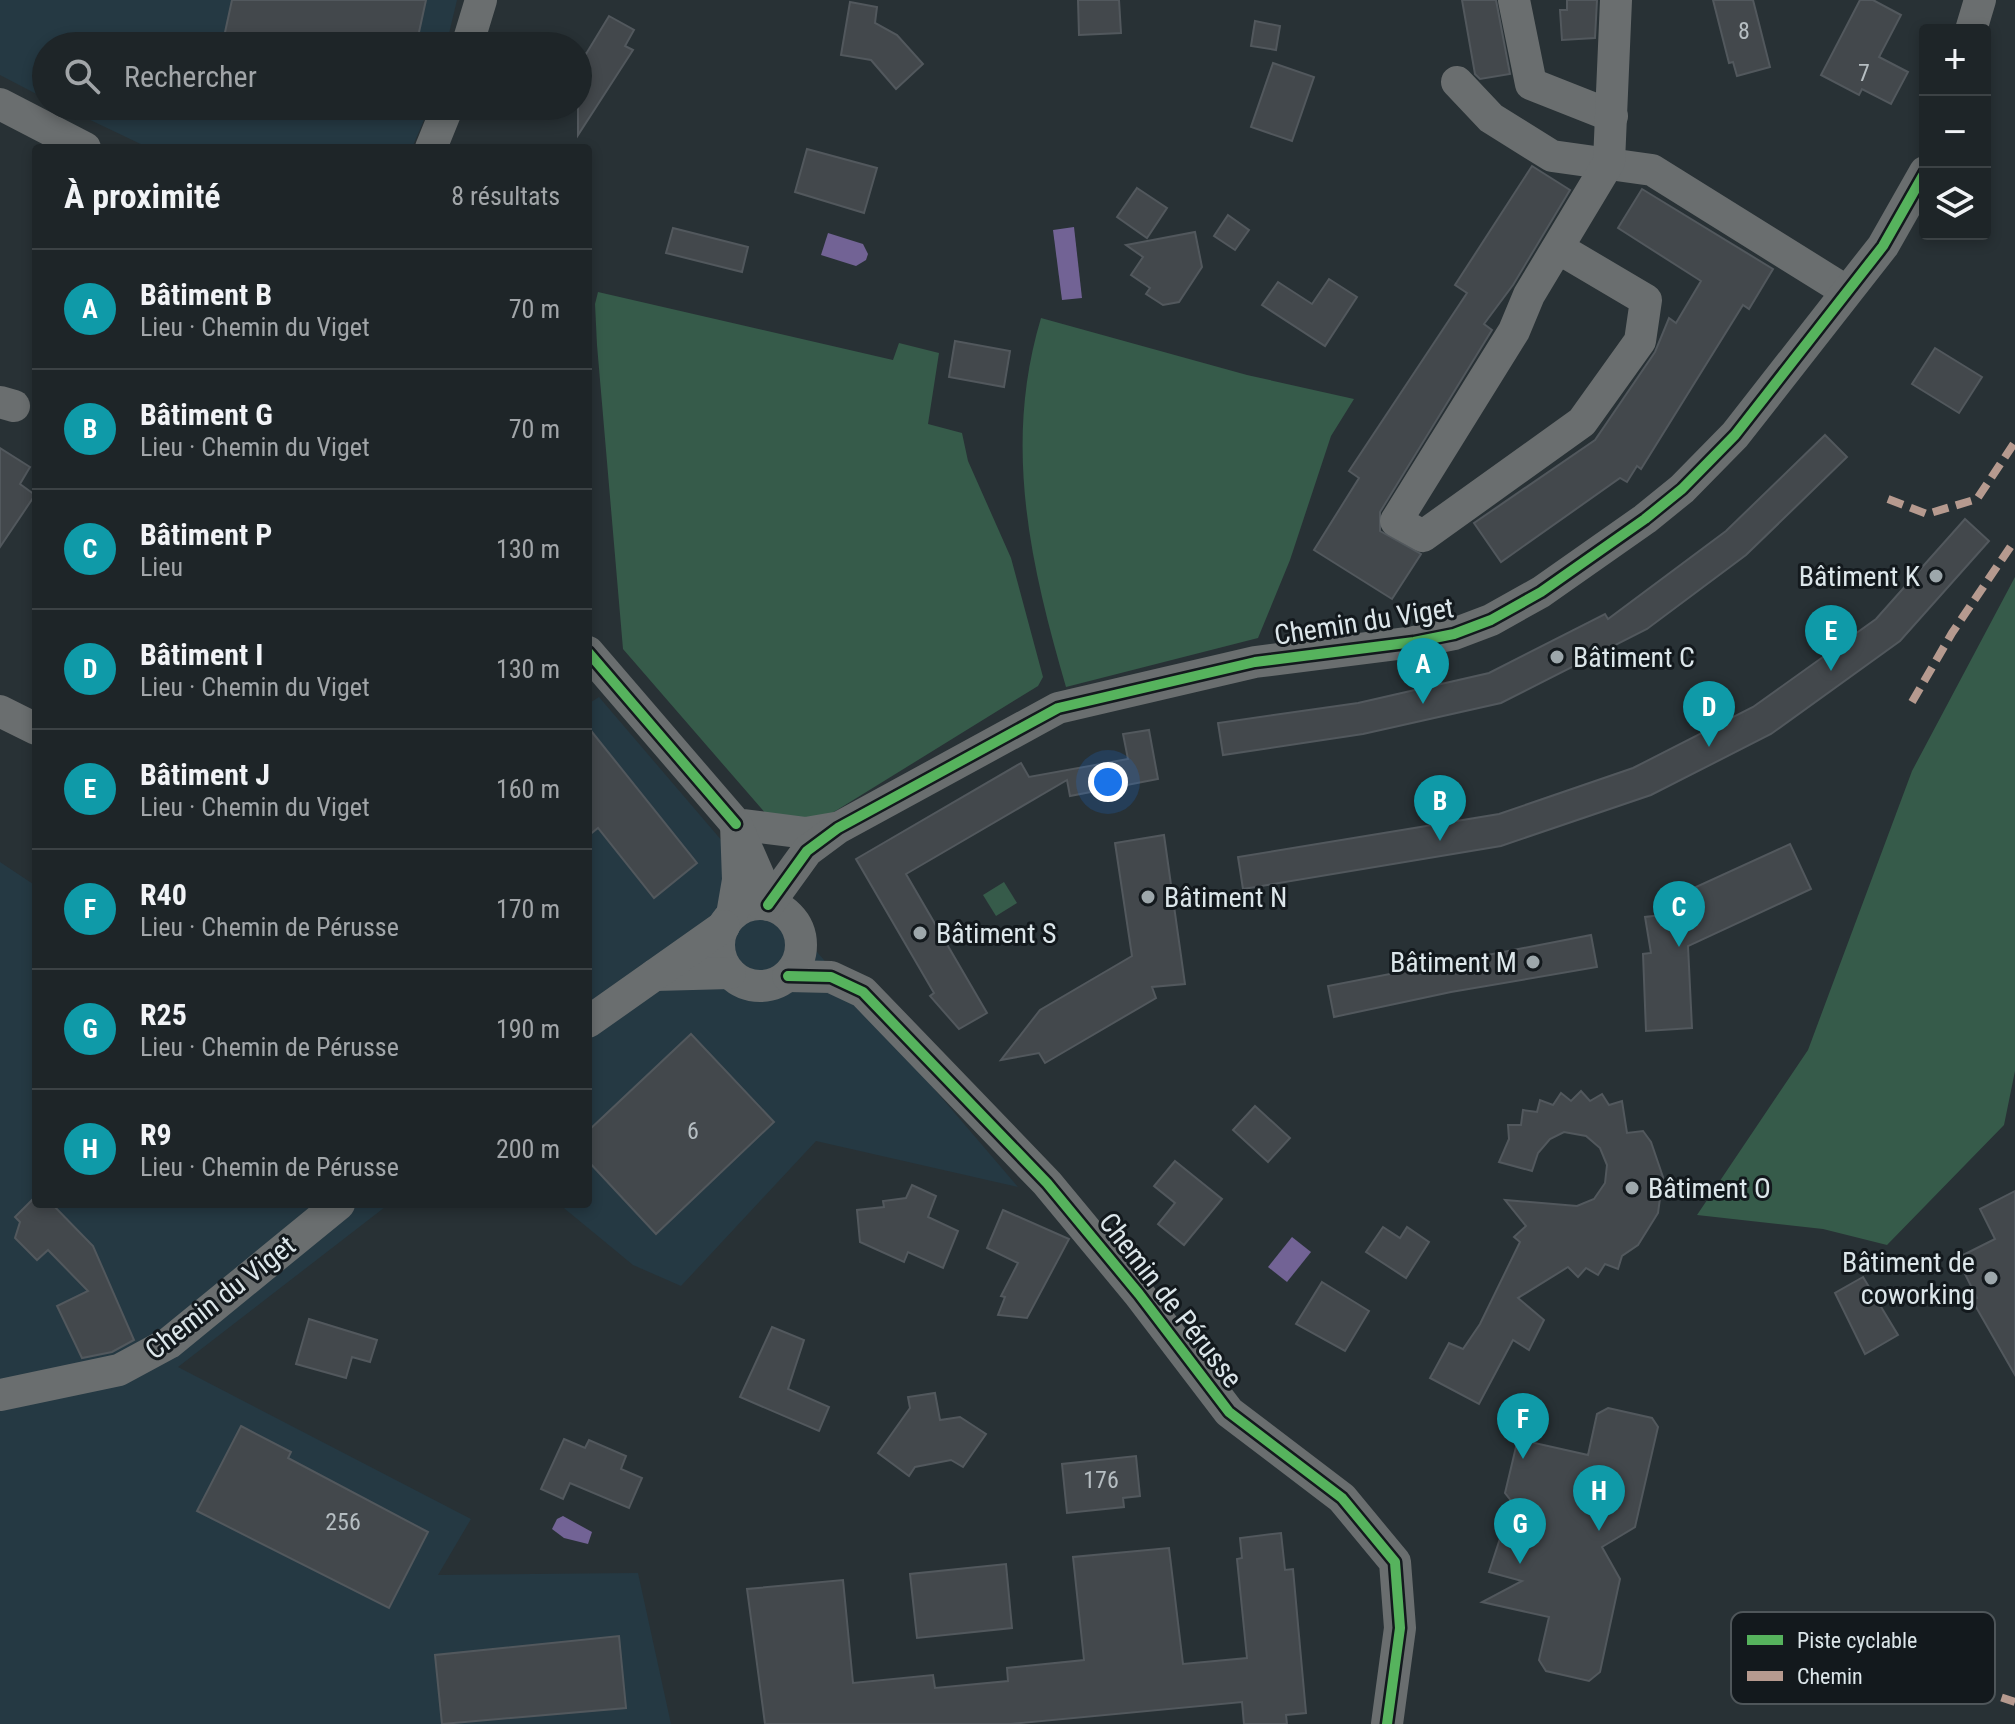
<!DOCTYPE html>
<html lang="fr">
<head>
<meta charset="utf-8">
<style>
  :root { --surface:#1e2528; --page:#262d30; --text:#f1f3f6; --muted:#a1a5a8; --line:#3c4245; --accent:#9da7ab }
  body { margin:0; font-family:"Roboto Condensed",sans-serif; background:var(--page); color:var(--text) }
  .controls { position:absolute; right:24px; top:24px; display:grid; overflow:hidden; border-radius:8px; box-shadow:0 4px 12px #0003 }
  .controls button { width:72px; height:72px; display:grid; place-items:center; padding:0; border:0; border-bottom:2px solid var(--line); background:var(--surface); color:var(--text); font:40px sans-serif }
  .you { position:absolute; left:1108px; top:782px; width:28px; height:28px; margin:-20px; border:6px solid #fff; border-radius:50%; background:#1a73e8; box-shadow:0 0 0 12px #1a73e833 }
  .badge { display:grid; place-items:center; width:52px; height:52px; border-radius:50%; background:var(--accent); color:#fff; font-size:26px; font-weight:700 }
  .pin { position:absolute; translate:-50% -66px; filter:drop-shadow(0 2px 4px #0008) }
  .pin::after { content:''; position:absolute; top:42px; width:28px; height:24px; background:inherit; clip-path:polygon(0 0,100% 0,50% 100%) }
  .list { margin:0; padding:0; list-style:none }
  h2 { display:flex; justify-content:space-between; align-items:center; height:104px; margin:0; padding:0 32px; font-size:34px }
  h2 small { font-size:26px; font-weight:400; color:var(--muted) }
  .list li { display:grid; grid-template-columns:52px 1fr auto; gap:24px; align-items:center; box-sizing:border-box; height:120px; padding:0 32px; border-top:2px solid var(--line) }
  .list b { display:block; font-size:30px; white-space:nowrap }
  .list p { margin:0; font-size:26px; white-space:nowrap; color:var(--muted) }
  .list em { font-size:26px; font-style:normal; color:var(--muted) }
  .icon { flex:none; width:44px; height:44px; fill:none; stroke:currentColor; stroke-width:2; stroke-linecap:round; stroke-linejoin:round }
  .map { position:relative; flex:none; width:2015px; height:1724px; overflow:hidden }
  .search { position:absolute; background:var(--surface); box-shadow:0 4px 12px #0003; left:32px; top:32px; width:560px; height:88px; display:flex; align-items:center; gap:20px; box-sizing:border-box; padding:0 28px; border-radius:44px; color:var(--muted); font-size:30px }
  .panel { position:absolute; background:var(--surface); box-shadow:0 4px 12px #0003; left:32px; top:144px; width:560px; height:1064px; border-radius:8px }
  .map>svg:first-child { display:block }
</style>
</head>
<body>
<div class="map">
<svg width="2015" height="1724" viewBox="0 0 2015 1724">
  <rect width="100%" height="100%" fill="#283135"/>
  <g fill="#253943">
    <polygon points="0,0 457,0 446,46 46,46 46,99 0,75"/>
    <polygon points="61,106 430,106 412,148 149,148"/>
    <polygon points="599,697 1018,1187 816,1141 681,1286 633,1265 559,1204 588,1204 588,704"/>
    <polygon points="0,862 36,886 36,1204 389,1204 178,1367 471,1519 438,1575 638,1573 671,1724 0,1724"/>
  </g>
  <g fill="#365b4a">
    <polygon points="598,292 893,360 899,343 939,353 928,424 962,433 968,461 1011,558 1043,677 1038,686 816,823 773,822 623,649 597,345 595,304"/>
    <path d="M 1041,318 L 1247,375 L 1354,399 L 1331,436 L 1290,560 L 1258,638 L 1066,687 C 1030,563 1003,445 1041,318 Z"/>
    <polygon points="2015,577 2015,1071 2004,1125 1887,1245 1823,1229 1697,1215 1808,1050 1912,771"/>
    <polygon points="1004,882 1017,903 996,916 983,895"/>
  </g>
  <g fill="#726395">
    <polygon points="1074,227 1082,298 1062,300 1053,230"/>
    <polygon points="828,233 863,244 868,254 866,260 856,266 821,255"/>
    <polygon points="1292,1237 1311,1252 1287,1282 1268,1267"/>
    <polygon points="563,1516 592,1532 588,1544 564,1538 552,1529 557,1519"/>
  </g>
  <g fill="#43484c" stroke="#52585d" stroke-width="2">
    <polygon points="232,0 426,0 416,46 222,46"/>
    <polygon points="1078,0 1119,0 1121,33 1079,35"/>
    <polygon points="1462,0 1496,0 1510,74 1480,79 1475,74"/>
    <polygon points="1567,0 1597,0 1595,38 1562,40 1560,10 1567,10"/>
    <polygon points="1713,0 1753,0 1770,67 1737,76 1733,62 1729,63"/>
    <polygon points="1860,0 1873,0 1901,15 1879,57 1908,72 1891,104 1862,89 1859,95 1821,75"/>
    <polygon points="850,2 877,7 875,23 897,35 923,64 896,89 871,60 841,55"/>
    <polygon points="609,16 634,30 625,46 633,50 578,135 578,50 586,54"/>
    <polygon points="1255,21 1280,26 1276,50 1251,46"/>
    <polygon points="1273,63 1314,77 1292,141 1251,127"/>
    <polygon points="807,149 877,168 864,213 795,192"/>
    <polygon points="1532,166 1570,190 1513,285 1484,324 1492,330 1380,512 1380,531 1421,554 1392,599 1314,550 1359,478 1349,471 1467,293 1455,285"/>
    <polygon points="1137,188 1167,208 1147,238 1117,217"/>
    <polygon points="1642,189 1773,269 1749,309 1743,305 1641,469 1637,466 1627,482 1620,478 1501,562 1474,523 1595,440 1655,352 1669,318 1676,323 1701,281 1618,228"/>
    <polygon points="1228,215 1249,230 1235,250 1214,236"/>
    <polygon points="673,228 748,247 742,272 666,253"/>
    <polygon points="1195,232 1202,267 1179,302 1163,305 1146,294 1150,288 1131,275 1143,257 1126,245"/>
    <polygon points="1329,279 1357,297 1325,346 1262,305 1278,282 1312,304"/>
    <polygon points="955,341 1010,351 1004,387 949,377"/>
    <polygon points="1935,348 1982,377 1959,413 1912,384"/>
    <polygon points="1825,435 1847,457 1746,555 1647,629 1501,703 1363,734 1223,755 1218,723 1358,703 1489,673 1605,614 1608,619 1726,531"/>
    <polygon points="0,448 30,467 20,484 35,495 0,547"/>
    <polygon points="1965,519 1989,541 1900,641 1771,734 1651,795 1501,846 1243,889 1238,857 1499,814 1633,768 1753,707 1876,619"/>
    <polygon points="588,727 697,863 654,898 598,828 588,836"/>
    <polygon points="1149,730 1158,779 1070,796 1067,780 906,874 987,1013 959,1029 930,996 934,993 856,859 1021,763 1029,777 1128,759 1123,734"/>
    <polygon points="1164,835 1185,984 1152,987 1156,998 1045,1063 1039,1053 1001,1060 1040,1010 1132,956 1115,843"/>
    <polygon points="1790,844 1811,889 1688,946 1692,1028 1646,1031 1643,954 1651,953 1645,917 1681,913 1674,897"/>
    <polygon points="1591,935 1597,967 1451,992 1334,1017 1328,986"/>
    <polygon points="691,1034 774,1122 656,1234 588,1161 588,1131"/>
    <polygon points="1581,1091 1590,1101 1602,1094 1609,1105 1622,1101 1627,1133 1643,1131 1651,1142 1663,1177 1658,1213 1638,1245 1622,1256 1618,1269 1605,1264 1598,1275 1586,1268 1578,1277 1568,1267 1518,1298 1544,1320 1529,1350 1513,1340 1479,1404 1430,1378 1449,1343 1463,1349 1480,1324 1520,1242 1514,1237 1526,1226 1505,1200 1577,1206 1594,1199 1605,1183 1607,1165 1600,1148 1586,1136 1564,1132 1550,1139 1538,1153 1532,1171 1499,1162 1509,1139 1508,1125 1521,1125 1523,1110 1537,1112 1540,1100 1553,1105 1561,1093 1571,1101"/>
    <polygon points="1255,1106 1290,1138 1268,1162 1233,1130"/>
    <polygon points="1175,1161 1222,1199 1184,1245 1158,1224 1175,1203 1154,1186"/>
    <polygon points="912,1185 936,1196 928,1217 958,1231 943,1268 908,1252 904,1262 860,1242 857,1210 884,1207 883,1201 906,1198"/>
    <polygon points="2015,1191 2015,1375 1972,1300 1977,1298 1957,1258 1995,1239 1980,1209"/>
    <polygon points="36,1196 36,1204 52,1204 93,1246 134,1340 112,1352 82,1358 57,1306 88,1291 48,1250 37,1260 15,1238 20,1222 15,1217"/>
    <polygon points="1003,1210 1069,1239 1027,1318 998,1315 1005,1297 1001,1296 1018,1263 987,1248"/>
    <polygon points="1383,1227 1400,1238 1407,1227 1429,1242 1406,1278 1366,1252"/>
    <polygon points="1863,1277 1898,1335 1865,1354 1835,1293"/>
    <polygon points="1322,1282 1369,1311 1345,1351 1296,1324"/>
    <polygon points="309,1319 377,1340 370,1362 352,1357 346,1378 296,1364"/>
    <polygon points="772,1327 804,1340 788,1389 829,1407 819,1431 740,1397"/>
    <polygon points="935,1393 940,1420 960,1417 986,1434 963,1467 951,1460 915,1467 909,1476 878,1453 910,1408 908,1397"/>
    <polygon points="1608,1408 1652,1418 1658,1427 1635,1527 1602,1547 1620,1579 1600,1672 1589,1681 1546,1671 1539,1660 1549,1617 1482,1602 1522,1581 1489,1572 1512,1502 1505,1493 1516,1447 1526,1441 1588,1455 1597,1414"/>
    <polygon points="241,1426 291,1452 288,1458 428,1532 389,1608 197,1511"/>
    <polygon points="564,1439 585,1448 589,1440 626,1456 621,1469 642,1478 629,1508 570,1483 563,1499 541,1489"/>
    <polygon points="1136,1456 1140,1496 1123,1498 1124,1507 1067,1513 1062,1464"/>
    <polygon points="1281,1533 1285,1570 1293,1569 1306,1713 1286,1715 1287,1724 1244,1724 1242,1702 1010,1724 765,1724 747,1589 843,1580 853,1683 933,1675 935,1688 1008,1681 1007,1668 1084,1660 1073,1557 1169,1548 1183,1664 1247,1658 1237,1559 1242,1558 1240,1538"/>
    <polygon points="1006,1564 1012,1628 917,1638 910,1574"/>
    <polygon points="619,1636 626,1708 442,1724 435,1655"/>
  </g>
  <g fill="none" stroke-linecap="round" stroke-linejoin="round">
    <g stroke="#6a6e6f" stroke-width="32">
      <polyline points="1514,0 1531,84 1612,116"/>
      <polyline points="1971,30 1980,0"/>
      <polyline points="467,46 481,0"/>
      <polyline points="1457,82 1491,118 1552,156 1652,170 1846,291"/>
      <polyline points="0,104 85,148"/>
      <polyline points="431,148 448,106"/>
      <polyline points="1558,248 1646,300 1640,341 1582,422 1423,536 1396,521 1514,331 1529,295 1609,162 1616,0"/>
      <polyline points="0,402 14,406"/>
      <polyline points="588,652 736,824 806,833 835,828"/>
      <polyline points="0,711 36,729"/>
      <circle cx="760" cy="945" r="41"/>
      <polyline points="768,905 807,851 838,828 1058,708 1255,662 1414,642 1454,634 1491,620 1541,592 1645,519 1682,489 1735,435 1883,246 1925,172"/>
      <polyline points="732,915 738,880 736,824 760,879 761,904"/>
      <polyline points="655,975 730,973"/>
      <polyline points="788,976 831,977 863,992 1047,1183 1139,1294 1229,1412 1342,1498 1395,1562 1400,1628 1387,1724"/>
      <polyline points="588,1022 724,926"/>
      <polyline points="0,1395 119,1370 169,1343 339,1204"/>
    </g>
    <g stroke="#b69a8f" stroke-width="8" stroke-dasharray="16 8" stroke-linecap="butt">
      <polyline points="1888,499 1927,514 1977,499 2015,442"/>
      <polyline points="1912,702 1952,633 2015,540"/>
      <polyline points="1831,1618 1833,1644 1886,1688 1913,1694 1941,1682 1958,1683 2015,1702"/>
    </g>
    <g stroke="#13191d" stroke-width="15">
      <g id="cycleway">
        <polyline points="588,652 736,824"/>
        <polyline points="768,905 807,851 838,828 1058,708 1255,662 1414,642 1454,634 1491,620 1541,592 1645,519 1682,489 1735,435 1883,246 1925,172"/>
        <polyline points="788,976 831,977 863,992 1047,1183 1139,1294 1229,1412 1342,1498 1395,1562 1400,1628 1387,1724"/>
      </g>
    </g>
    <use href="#cycleway" stroke="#56b35d" stroke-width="10"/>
  </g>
  <g fill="#9da7ab" stroke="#13191d" stroke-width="3">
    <circle cx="1936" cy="576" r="8"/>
    <circle cx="1557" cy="657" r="8"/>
    <circle cx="1148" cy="897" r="8"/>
    <circle cx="920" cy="933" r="8"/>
    <circle cx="1533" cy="962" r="8"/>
    <circle cx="1632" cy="1188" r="8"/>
    <circle cx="1991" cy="1278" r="8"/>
  </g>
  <g text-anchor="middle" stroke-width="6" stroke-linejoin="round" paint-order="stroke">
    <g font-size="24" fill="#b6bec2">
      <text x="1744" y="39">8</text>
      <text x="1864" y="81">7</text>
      <text x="693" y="1139">6</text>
      <text x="1101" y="1488">176</text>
      <text x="343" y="1530">256</text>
    </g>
    <g font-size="28" fill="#dce6ea" stroke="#13191d" text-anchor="start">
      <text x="1920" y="586" text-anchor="end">Bâtiment K</text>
      <text x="1573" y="667">Bâtiment C</text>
      <text x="1164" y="907">Bâtiment N</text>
      <text x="936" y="943">Bâtiment S</text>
      <text x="1517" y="972" text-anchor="end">Bâtiment M</text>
      <text x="1648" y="1198">Bâtiment O</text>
      <text x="1975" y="1272" text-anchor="end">Bâtiment de<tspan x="1975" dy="32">coworking</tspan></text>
    </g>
    <g font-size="28" fill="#dce6ea" stroke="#13191d">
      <text transform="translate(1364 621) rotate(-9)" y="10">Chemin du Viget</text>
      <text transform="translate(220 1297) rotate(-38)" y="10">Chemin du Viget</text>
      <text transform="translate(1171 1300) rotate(52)" y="10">Chemin de Pérusse</text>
    </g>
  </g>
  <rect x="1731" y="1612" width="264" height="92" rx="12" fill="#13191d" stroke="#4f565a" stroke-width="2"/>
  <rect x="1747" y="1635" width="36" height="10" fill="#56b35d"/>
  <rect x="1747" y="1671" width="36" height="10" fill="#b69a8f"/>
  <g font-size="22" fill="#dce6ea">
    <text x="1797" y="1648">Piste cyclable</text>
    <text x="1797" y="1684">Chemin</text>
  </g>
</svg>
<div class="controls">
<button>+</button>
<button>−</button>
<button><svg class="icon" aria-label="layers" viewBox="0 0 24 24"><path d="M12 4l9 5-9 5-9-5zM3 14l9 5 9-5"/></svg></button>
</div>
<div class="you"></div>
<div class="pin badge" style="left:1423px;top:704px;background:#0f9aa8">A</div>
<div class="pin badge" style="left:1440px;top:841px;background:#0f9aa8">B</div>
<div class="pin badge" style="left:1679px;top:947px;background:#0f9aa8">C</div>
<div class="pin badge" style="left:1709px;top:747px;background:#0f9aa8">D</div>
<div class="pin badge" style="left:1831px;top:671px;background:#0f9aa8">E</div>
<div class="pin badge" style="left:1523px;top:1459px;background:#0f9aa8">F</div>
<div class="pin badge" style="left:1520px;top:1564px;background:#0f9aa8">G</div>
<div class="pin badge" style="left:1599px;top:1531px;background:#0f9aa8">H</div>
<div class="search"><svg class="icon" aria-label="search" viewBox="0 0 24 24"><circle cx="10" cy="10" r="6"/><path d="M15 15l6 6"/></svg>Rechercher</div>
<section class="panel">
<h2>À proximité<small>8 résultats</small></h2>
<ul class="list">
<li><span class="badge" style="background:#0f9aa8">A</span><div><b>Bâtiment B</b><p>Lieu · Chemin du Viget</p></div><em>70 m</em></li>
<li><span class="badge" style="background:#0f9aa8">B</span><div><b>Bâtiment G</b><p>Lieu · Chemin du Viget</p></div><em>70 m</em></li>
<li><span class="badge" style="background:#0f9aa8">C</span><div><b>Bâtiment P</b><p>Lieu</p></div><em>130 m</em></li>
<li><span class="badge" style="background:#0f9aa8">D</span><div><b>Bâtiment I</b><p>Lieu · Chemin du Viget</p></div><em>130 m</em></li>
<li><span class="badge" style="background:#0f9aa8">E</span><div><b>Bâtiment J</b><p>Lieu · Chemin du Viget</p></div><em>160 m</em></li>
<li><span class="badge" style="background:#0f9aa8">F</span><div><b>R40</b><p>Lieu · Chemin de Pérusse</p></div><em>170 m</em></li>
<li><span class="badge" style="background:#0f9aa8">G</span><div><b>R25</b><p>Lieu · Chemin de Pérusse</p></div><em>190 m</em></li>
<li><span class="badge" style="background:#0f9aa8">H</span><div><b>R9</b><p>Lieu · Chemin de Pérusse</p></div><em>200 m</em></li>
</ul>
</section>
</div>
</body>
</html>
